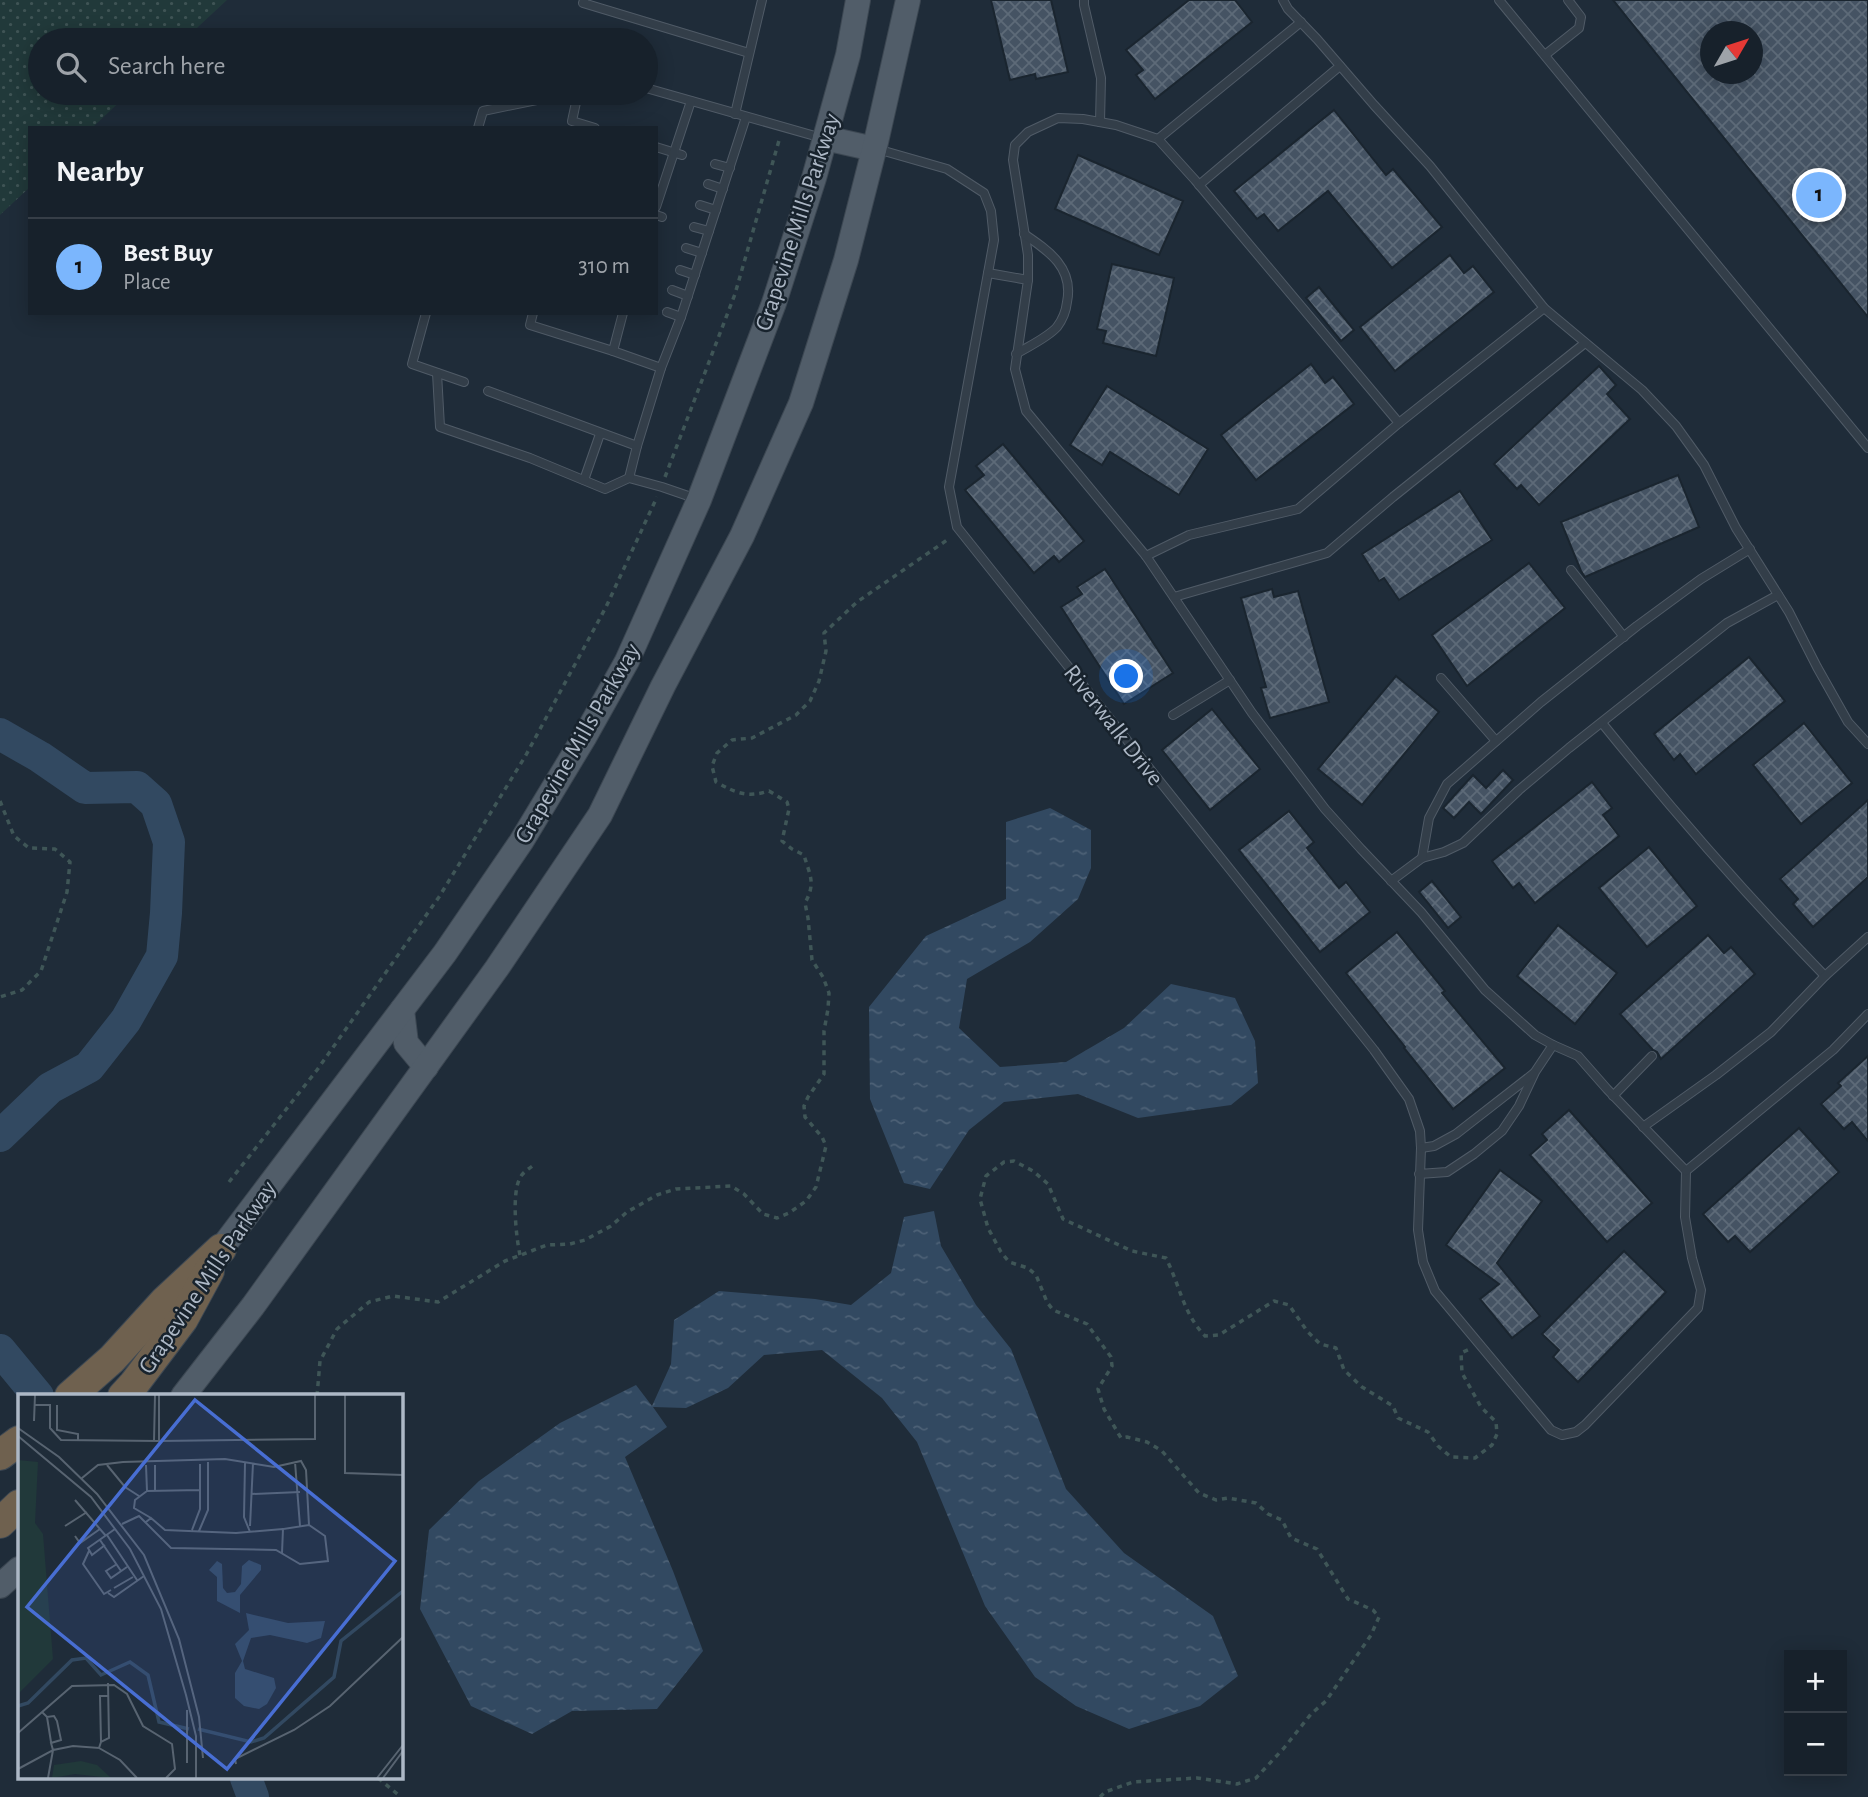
<!DOCTYPE html>
<html lang="en">
<head>
<meta charset="utf-8">
<style>
  :root { --surface:#17212b; --page:#242e37; --text:#f1f3f6; --muted:#9ea3a9; --line:#363e47; --accent:#7bb6fd }
  body { margin:0; font-family:"Alegreya Sans",sans-serif; background:var(--page); color:var(--text) }
  .controls { position:absolute; right:21px; bottom:21px; display:grid; overflow:hidden; border-radius:0px; box-shadow:0 4px 18px #0003 }
  .controls button { width:63px; height:63px; display:grid; place-items:center; padding:0; border:0; border-bottom:2px solid var(--line); background:var(--surface); color:var(--text); font:35px sans-serif }
  .compass { position:absolute; left:1700px; top:21px; width:63px; height:63px; border-radius:50%; background:var(--surface); box-shadow:0 4px 18px #0003; rotate:51deg }
  .you { position:absolute; left:1127px; top:677px; width:24px; height:24px; margin:-18px; border:5px solid #fff; border-radius:50%; background:#1a73e8; box-shadow:0 0 0 10px #1a73e833 }
  .badge { display:grid; place-items:center; width:46px; height:46px; border-radius:50%; background:var(--accent); color:#111; font-size:23px; font-weight:700 }
  .pin { position:absolute; translate:-50% -50%; border:4px solid #fff; box-shadow:0 2px 7px #0006 }
  .list { margin:0; padding:0; list-style:none }
  h2 { display:flex; justify-content:space-between; align-items:center; height:91px; margin:0; padding:0 28px; font-size:30px }
  h2 small { font-size:23px; font-weight:400; color:var(--muted) }
  .list li { display:grid; grid-template-columns:46px 1fr auto; gap:21px; align-items:center; box-sizing:border-box; height:98px; padding:0 28px; border-top:2px solid var(--line) }
  .list b { display:block; font-size:26px; white-space:nowrap }
  .list p { margin:0; font-size:23px; white-space:nowrap; color:var(--muted) }
  .list em { font-size:23px; font-style:normal; color:var(--muted) }
  .icon { flex:none; width:38px; height:38px; fill:none; stroke:currentColor; stroke-width:2; stroke-linecap:round; stroke-linejoin:round }
  .map { position:relative; flex:none; width:1868px; height:1797px; overflow:hidden }
  .search { position:absolute; background:var(--surface); box-shadow:0 4px 18px #0003; left:28px; top:28px; width:630px; height:77px; display:flex; align-items:center; gap:18px; box-sizing:border-box; padding:0 24px; border-radius:38px; color:var(--muted); font-size:26px }
  .panel { position:absolute; background:var(--surface); box-shadow:0 4px 18px #0003; left:28px; top:126px; width:630px; height:189px; border-radius:0px }
  .map>svg:first-child { display:block }
</style>
</head>
<body>
<div class="map">
<svg width="1868" height="1797" viewBox="0 0 1868 1797">
  <defs>
    <pattern id="grass-dots" width="8" height="8" patternUnits="userSpaceOnUse" patternTransform="scale(1.75)"><rect width="8" height="8" fill="#21393a"/><path d="M2 2h.1M6 6h.1" fill="none" stroke="#3f5455" stroke-width="1.8" stroke-linecap="round"/></pattern>
    <pattern id="water-ripples" width="26" height="14" patternUnits="userSpaceOnUse" patternTransform="scale(1.75)"><rect width="26" height="14" fill="#324961"/><path d="M2 4q2-2 4 0t4 0M15 11q2-2 4 0t4 0" fill="none" stroke="#4d6176"/></pattern>
    <pattern id="building-cross-hatch" width="8" height="8" patternUnits="userSpaceOnUse" patternTransform="scale(1.75)"><rect width="8" height="8" fill="#455363"/><path d="M0 0l8 8M0 8l8-8" fill="none" stroke="#5d6a78"/></pattern>
  </defs>
  <rect width="100%" height="100%" fill="#1f2c39"/>
  <polygon fill="url(#grass-dots)" points="0,0 227,0 184,40 40,40 40,93 129,93 92,128 30,128 30,187 0,215"/>
  <g fill="url(#water-ripples)">
    <polygon points="1050,808 1091,830 1091,868 1078,899 1030,942 967,979 959,1028 1000,1067 1066,1062 1124,1028 1171,984 1235,998 1255,1041 1258,1083 1231,1105 1138,1118 1078,1094 1004,1102 969,1130 930,1189 904,1183 870,1099 869,1007 926,936 1006,899 1006,822"/>
    <polygon points="934,1211 941,1246 976,1305 1011,1349 1066,1489 1124,1553 1213,1616 1238,1676 1200,1706 1129,1729 1076,1706 1035,1677 985,1606 917,1442 882,1398 822,1350 764,1355 728,1388 686,1408 653,1407 667,1427 625,1457 673,1571 703,1651 657,1709 572,1711 532,1734 471,1706 420,1609 429,1530 479,1481 560,1423 636,1385 652,1406 671,1364 674,1320 719,1291 815,1299 851,1305 891,1273 904,1217"/>
  </g>
  <g fill="none" stroke-linecap="round" stroke-linejoin="round">
    <g stroke="#324961" stroke-width="32">
      <polyline points="0,734 40,757 85,788 137,787 156,804 169,842 166,913 162,956 126,1020 89,1067 50,1088 0,1136"/>
      <polyline points="0,1350 38,1396"/>
      <polyline points="246,1778 253,1797"/>
    </g>
  </g>
  <g fill="url(#building-cross-hatch)" stroke="#1a252f" stroke-width="2" fill-rule="evenodd">
    <polygon points="991,0 1051,0 1068,72 1036,79 1035,74 1010,80"/>
    <polygon points="1189,0 1235,0 1252,22 1155,99 1136,75 1143,70 1126,50"/>
    <path d="M 1613,0 L 1868,0 L 1868,317 ZM 1711,32 L 1753,32 L 1753,74 L 1711,74 Z"/>
    <polygon points="1334,110 1386,175 1393,169 1442,227 1392,268 1328,191 1278,231 1264,214 1257,219 1234,191"/>
    <polygon points="1078,155 1183,201 1159,255 1055,209"/>
    <polygon points="1450,255 1464,273 1473,266 1494,292 1395,371 1360,327"/>
    <polygon points="1112,264 1174,278 1156,356 1103,343 1106,331 1097,329"/>
    <polygon points="1319,287 1354,330 1341,341 1306,298"/>
    <polygon points="1311,364 1325,383 1333,377 1354,404 1256,480 1221,435"/>
    <polygon points="1599,366 1616,385 1607,394 1630,419 1539,505 1521,485 1517,489 1494,464"/>
    <polygon points="1107,386 1208,449 1179,495 1110,452 1102,465 1070,445"/>
    <polygon points="1003,444 1084,541 1059,562 1054,556 1034,573 965,490 984,475 976,466"/>
    <polygon points="1678,475 1699,527 1585,577 1581,571 1561,522"/>
    <polygon points="1460,491 1492,540 1399,600 1384,578 1379,581 1362,554"/>
    <polygon points="1529,563 1565,608 1467,686 1432,635"/>
    <polygon points="1105,569 1173,673 1124,704 1061,607 1082,594 1077,587"/>
    <polygon points="1272,589 1274,597 1298,591 1329,702 1270,718 1261,688 1266,687 1241,598"/>
    <polygon points="1749,657 1785,701 1696,774 1680,754 1674,760 1654,734"/>
    <polygon points="1396,676 1439,712 1362,805 1318,769"/>
    <polygon points="1212,709 1260,769 1210,810 1162,750"/>
    <polygon points="1804,723 1852,783 1801,824 1753,765"/>
    <polygon points="1503,770 1513,780 1481,814 1469,802 1454,818 1443,808 1473,775 1486,788"/>
    <polygon points="1592,782 1612,808 1603,815 1619,836 1535,903 1519,883 1513,888 1492,861"/>
    <polygon points="1868,800 1868,877 1813,927 1793,904 1798,899 1780,879"/>
    <polygon points="1289,811 1314,842 1307,848 1339,888 1346,882 1370,912 1320,952 1239,850"/>
    <polygon points="1649,847 1697,906 1647,947 1599,888"/>
    <polygon points="1432,881 1461,917 1448,928 1419,892"/>
    <polygon points="1558,925 1617,973 1575,1024 1517,976"/>
    <polygon points="1397,932 1445,991 1442,993 1505,1068 1453,1109 1404,1048 1405,1047 1346,973"/>
    <polygon points="1708,935 1724,953 1731,947 1755,974 1661,1059 1657,1052 1653,1050 1620,1014"/>
    <polygon points="1868,1056 1868,1141 1852,1122 1844,1129 1821,1104 1841,1086 1838,1083"/>
    <polygon points="1569,1110 1652,1203 1607,1242 1530,1155 1547,1140 1542,1134"/>
    <polygon points="1799,1128 1839,1172 1750,1252 1735,1236 1728,1242 1703,1214"/>
    <polygon points="1500,1170 1542,1201 1497,1263 1540,1316 1512,1338 1480,1299 1499,1284 1446,1245"/>
    <polygon points="1624,1251 1666,1292 1578,1382 1553,1357 1559,1350 1542,1334"/>
  </g>
  <g fill="none" stroke-linecap="round" stroke-linejoin="round">
    <g stroke="#505b67" stroke-width="10">
      <g id="service">
        <polyline points="584,0 583,3 749,53"/>
        <polyline points="1084,0 1084,5 1101,78 1100,122"/>
        <polyline points="1283,0 1288,9 1317,39 1374,105 1430,166 1544,308 1642,390 1676,426 1704,465 1736,528 1789,612 1817,667 1848,722 1868,744"/>
        <polyline points="1499,0 1868,448"/>
        <polyline points="1545,55 1579,28 1581,17 1568,0"/>
        <polyline points="646,88 822,138"/>
        <polyline points="578,93 572,121 595,128"/>
        <polyline points="735,114 762,0"/>
        <polyline points="478,128 483,111 571,93"/>
        <polyline points="1158,139 1301,22"/>
        <polyline points="656,147 682,155"/>
        <polyline points="877,149 947,169 984,193 991,211 994,240 949,487 957,527 1374,1050 1409,1099 1420,1131 1421,1148 1418,1230 1423,1262 1435,1291 1551,1430 1562,1435 1576,1432 1585,1425 1698,1308 1701,1290 1692,1258 1685,1217 1686,1171 1607,1089 1578,1056 1553,1045 1535,1072 1519,1106 1502,1131 1474,1154 1447,1172 1419,1174"/>
        <polyline points="715,164 730,168"/>
        <polyline points="708,184 723,189"/>
        <polyline points="1199,185 1340,66"/>
        <polyline points="700,205 716,210"/>
        <polyline points="656,207 691,101"/>
        <polyline points="656,215 662,217"/>
        <polyline points="694,227 709,231"/>
        <polyline points="686,248 702,253"/>
        <polyline points="680,270 695,275"/>
        <polyline points="988,273 1028,280 1015,369 1026,411 1146,556 1252,713 1325,809 1361,849 1421,912 1485,990 1535,1035 1553,1045"/>
        <polyline points="1028,280 1028,255 1013,160 1015,145 1028,132 1058,118 1083,119 1116,125 1158,139 1195,180 1399,423"/>
        <polyline points="672,290 688,296"/>
        <polyline points="667,312 681,317"/>
        <polyline points="426,313 412,364 464,382"/>
        <polyline points="533,313 530,325 613,351 661,368"/>
        <polyline points="613,351 623,313"/>
        <path d="M 1016,354 C 1029,346 1047,338 1057,327 C 1063,319 1066,311 1067,302 C 1074,268 1049,251 1024,234"/>
        <polyline points="437,373 440,427 530,458 605,489 629,478 662,487 697,499"/>
        <polyline points="488,391 637,446"/>
        <polyline points="629,478 637,446 661,368 681,317 746,117"/>
        <polyline points="584,480 600,434"/>
        <polyline points="1146,556 1189,535 1298,509 1399,423 1544,308"/>
        <polyline points="1571,570 1624,637"/>
        <polyline points="1174,597 1327,553 1393,497 1585,343"/>
        <polyline points="1441,678 1496,741"/>
        <polyline points="1173,715 1230,680"/>
        <path d="M 1602,723 C 1673,811 1746,895 1825,976"/>
        <polyline points="1422,858 1444,852 1463,843 1519,790 1569,748 1727,623 1778,595"/>
        <polyline points="1391,881 1422,858 1429,818 1447,784 1541,702 1637,626 1701,579 1750,549"/>
        <polyline points="1613,1096 1652,1056"/>
        <polyline points="1643,1127 1716,1075 1771,1032 1825,976 1868,937"/>
        <polyline points="1421,1148 1434,1146 1456,1134 1533,1074"/>
        <polyline points="1686,1171 1833,1050 1868,1014"/>
      </g>
    </g>
    <g stroke="#3c4752" stroke-width="26">
      <g id="primary">
        <polyline points="825,138 874,149"/>
        <polyline points="402,1010 406,1043 426,1067"/>
        <polyline points="221,1249 445,953 521,842 585,736 627,661 699,500 774,303 814,178 848,55 858,0"/>
        <polyline points="183,1396 253,1306 497,968 600,815 663,686 742,536 801,403 846,260 876,142 908,0"/>
        <polyline points="0,1586 19,1569"/>
      </g>
    </g>
    <g stroke="#3d4853" stroke-width="32">
      <g id="motorway">
        <polyline points="70,1396 112,1359 164,1302 221,1249"/>
        <polyline points="123,1396 134,1384 183,1319 209,1271"/>
        <polyline points="0,1455 19,1441"/>
        <polyline points="0,1523 19,1505"/>
      </g>
    </g>
    <g stroke="#3f5657" stroke-width="3.5" stroke-dasharray="5 5" stroke-linecap="butt">
      <polyline points="665,477 735,294 780,137"/>
      <polyline points="0,801 14,836 29,848 55,849 70,862 67,892 41,971 22,990 0,997"/>
      <polyline points="229,1182 317,1070 439,897 526,755 606,607 657,497"/>
      <path d="M 520,1255 C 516,1237 512,1196 519,1180 C 522,1172 529,1169 535,1164"/>
      <path d="M 317,1396 L 320,1361 L 337,1329 L 369,1302 L 393,1296 L 438,1302 L 505,1261 L 547,1245 L 570,1244 L 585,1240 L 611,1226 L 627,1212 L 657,1195 L 676,1189 L 731,1186 L 744,1194 L 763,1214 L 777,1218 L 789,1213 L 806,1201 L 816,1187 L 826,1146 L 822,1137 L 805,1117 L 804,1106 L 808,1097 L 824,1074 L 824,1031 L 828,1009 L 829,993 L 823,977 L 812,960 L 808,918 L 805,903 C 816,883 810,876 804,855 L 792,849 L 782,841 L 789,809 L 787,802 L 769,791 C 747,798 736,793 716,782 L 712,766 L 717,753 L 732,740 L 752,738 L 796,715 L 810,701 L 819,681 L 826,651 L 824,633 L 857,602 L 950,538"/>
      <polyline points="378,1778 401,1797"/>
      <path d="M 1100,1797 L 1105,1792 L 1133,1782 L 1197,1778 L 1237,1784 L 1256,1778 L 1284,1748 L 1311,1714 L 1326,1701 L 1371,1635 L 1379,1617 L 1373,1610 L 1348,1599 L 1317,1549 L 1291,1538 L 1282,1520 L 1268,1514 L 1256,1503 L 1228,1498 L 1216,1500 L 1199,1493 L 1162,1451 L 1147,1442 L 1127,1437 L 1121,1438 L 1104,1409 L 1098,1389 L 1112,1366 L 1111,1357 L 1087,1324 L 1053,1310 L 1047,1302 L 1036,1275 L 1028,1268 L 1009,1262 L 1001,1252 L 988,1228 L 980,1199 L 986,1176 L 1004,1162 L 1014,1161 L 1033,1171 L 1048,1184 L 1063,1219 L 1132,1251 L 1166,1258 C 1180,1286 1183,1313 1205,1336 L 1219,1335 L 1274,1301 L 1289,1305 L 1307,1331 L 1320,1344 L 1336,1348 L 1344,1370 L 1362,1387 L 1393,1406 L 1398,1418 L 1428,1432 L 1438,1446 L 1451,1457 L 1475,1458 L 1492,1445 L 1497,1434 L 1496,1422 L 1481,1407 L 1462,1373 L 1461,1353 L 1470,1349"/>
    </g>
    <use href="#service" stroke="#333e49" stroke-width="8"/>
    <use href="#primary" stroke="#515d69" stroke-width="24"/>
    <use href="#motorway" stroke="#6f614f" stroke-width="30"/>
  </g>
  <g text-anchor="middle" stroke-width="5" stroke-linejoin="round" paint-order="stroke">
    <g font-size="24" fill="#adb8c6" stroke="#18232d">
      <text transform="translate(797 222) rotate(-72)" y="8">Grapevine Mills Parkway</text>
      <text transform="translate(1114 725) rotate(52)" y="8">Riverwalk Drive</text>
      <text transform="translate(577 743) rotate(-60)" y="8">Grapevine Mills Parkway</text>
      <text transform="translate(207 1277) rotate(-56)" y="8">Grapevine Mills Parkway</text>
    </g>
  </g>
  <g transform="translate(18 1394)">
    <rect width="385" height="385" fill="#1f2c39"/>
    <path d="M 0,66 L 20,68 L 17,129 L 25,140 L 35,265 L 0,300 Z" fill="#21393a"/>
    <path d="M 63,367 L 79,371 L 93,384 L 57,380 L 34,384 L 36,371 Z" fill="#21393a"/>
    <path d="M 231,166 L 243,171 L 243,176 L 222,201 L 222,219 L 199,207 L 199,183 L 191,176 L 199,167 L 204,170 L 205,194 L 209,199 L 217,198 L 223,190 L 224,172 ZM 228,219 L 270,229 L 307,227 L 303,244 L 289,249 L 252,241 L 233,244 L 225,267 L 227,275 L 256,284 L 258,294 L 249,310 L 241,315 L 226,312 L 217,304 L 217,279 L 224,267 L 217,250 L 231,236 Z" fill="#324961"/>
    <path fill="none" stroke="#324961" stroke-width="3.5" d="M 0,312 L 10,309 L 54,266 L 68,264 L 83,281 L 112,268 L 130,281 L 141,328 L 171,335M 180,335 L 233,348 L 246,344 L 316,283 L 323,247 L 385,197"/>
    <path fill="none" stroke="#586471" stroke-width="2" d="M 327,1 L 327,79 L 385,81M 16,11 L 32,11 L 32,34 L 43,46 L 141,47 L 141,1M 39,11 L 39,36 L 60,40 L 60,46M 16,27 L 17,1M 0,34 L 41,63 L 79,100 L 126,161 L 161,245 L 181,323 L 185,364M 0,42 L 73,103 L 112,155 L 143,215 L 168,301M 136,47 L 137,1M 141,47 L 297,45 L 297,1M 277,68 L 282,132M 227,69 L 226,123 L 232,138M 89,71 L 107,93 L 121,102M 128,71 L 129,97M 137,71 L 137,97M 64,84 L 80,71 L 105,68 L 207,65 L 256,73 L 283,67 L 288,76 L 291,131M 233,100 L 282,98M 57,106 L 88,142M 133,124 L 116,114 L 117,106 L 129,97 L 182,96M 128,128 L 133,124 L 147,136 L 218,139 L 265,135M 104,130 L 121,122 L 153,154 L 258,156 L 282,170 L 310,167 L 307,142 L 291,131 L 265,135 L 264,159M 47,132 L 69,118M 232,132 L 235,69M 174,136 L 182,115 L 182,70M 181,137 L 190,116 L 190,68M 89,141 L 119,186M 57,142 L 62,149 L 82,135M 82,146 L 103,177M 87,151 L 74,161 L 70,154 L 97,135M 71,157 L 65,170 L 86,200 L 93,196M 99,170 L 88,177 L 93,184 L 109,173M 96,194 L 115,183M 90,199 L 96,203 L 126,182M 90,289 L 91,344 L 83,348 L 82,302 L 90,302M 168,301 L 178,342 L 178,384M 24,318 L 29,323 L 36,322 L 39,327 L 43,346 L 33,349 L 35,356 L 55,352 L 81,354 L 83,348M 29,323 L 33,348M 0,339 L 54,292 L 96,291 L 109,300 L 125,332 L 154,350 L 157,375 L 148,384M 81,354 L 102,366 L 119,384M 169,369 L 169,316M 218,370 L 217,365 L 276,336 L 312,312 L 385,243M 0,375 L 35,356 L 30,384M 359,384 L 385,351M 365,384 L 385,357"/>
    <path fill="#486ed3" fill-opacity="0.15" stroke="#486ed3" stroke-width="3.5" d="M 177,6 L 377,167 L 209,375 L 9,213 Z"/>
    <rect width="385" height="385" fill="none" stroke="#adb8c6" stroke-width="3.5"/>
  </g>
</svg>
<div class="controls">
<button>+</button>
<button>−</button>
</div>
<svg class="compass" viewBox="-18 -18 36 36"><path d="M0-13l5 13h-10z" fill="#e53935"/><path d="M0 13l5-13h-10z" fill="#9ea3a9"/></svg>
<div class="you"></div>
<div class="pin badge" style="left:1819px;top:195px">1</div>
<div class="search"><svg class="icon" aria-label="search" viewBox="0 0 24 24"><circle cx="10" cy="10" r="6"/><path d="M15 15l6 6"/></svg>Search here</div>
<section class="panel">
<h2>Nearby<small></small></h2>
<ul class="list">
<li><span class="badge">1</span><div><b>Best Buy</b><p>Place</p></div><em>310 m</em></li>
</ul>
</section>
</div>
</body>
</html>
